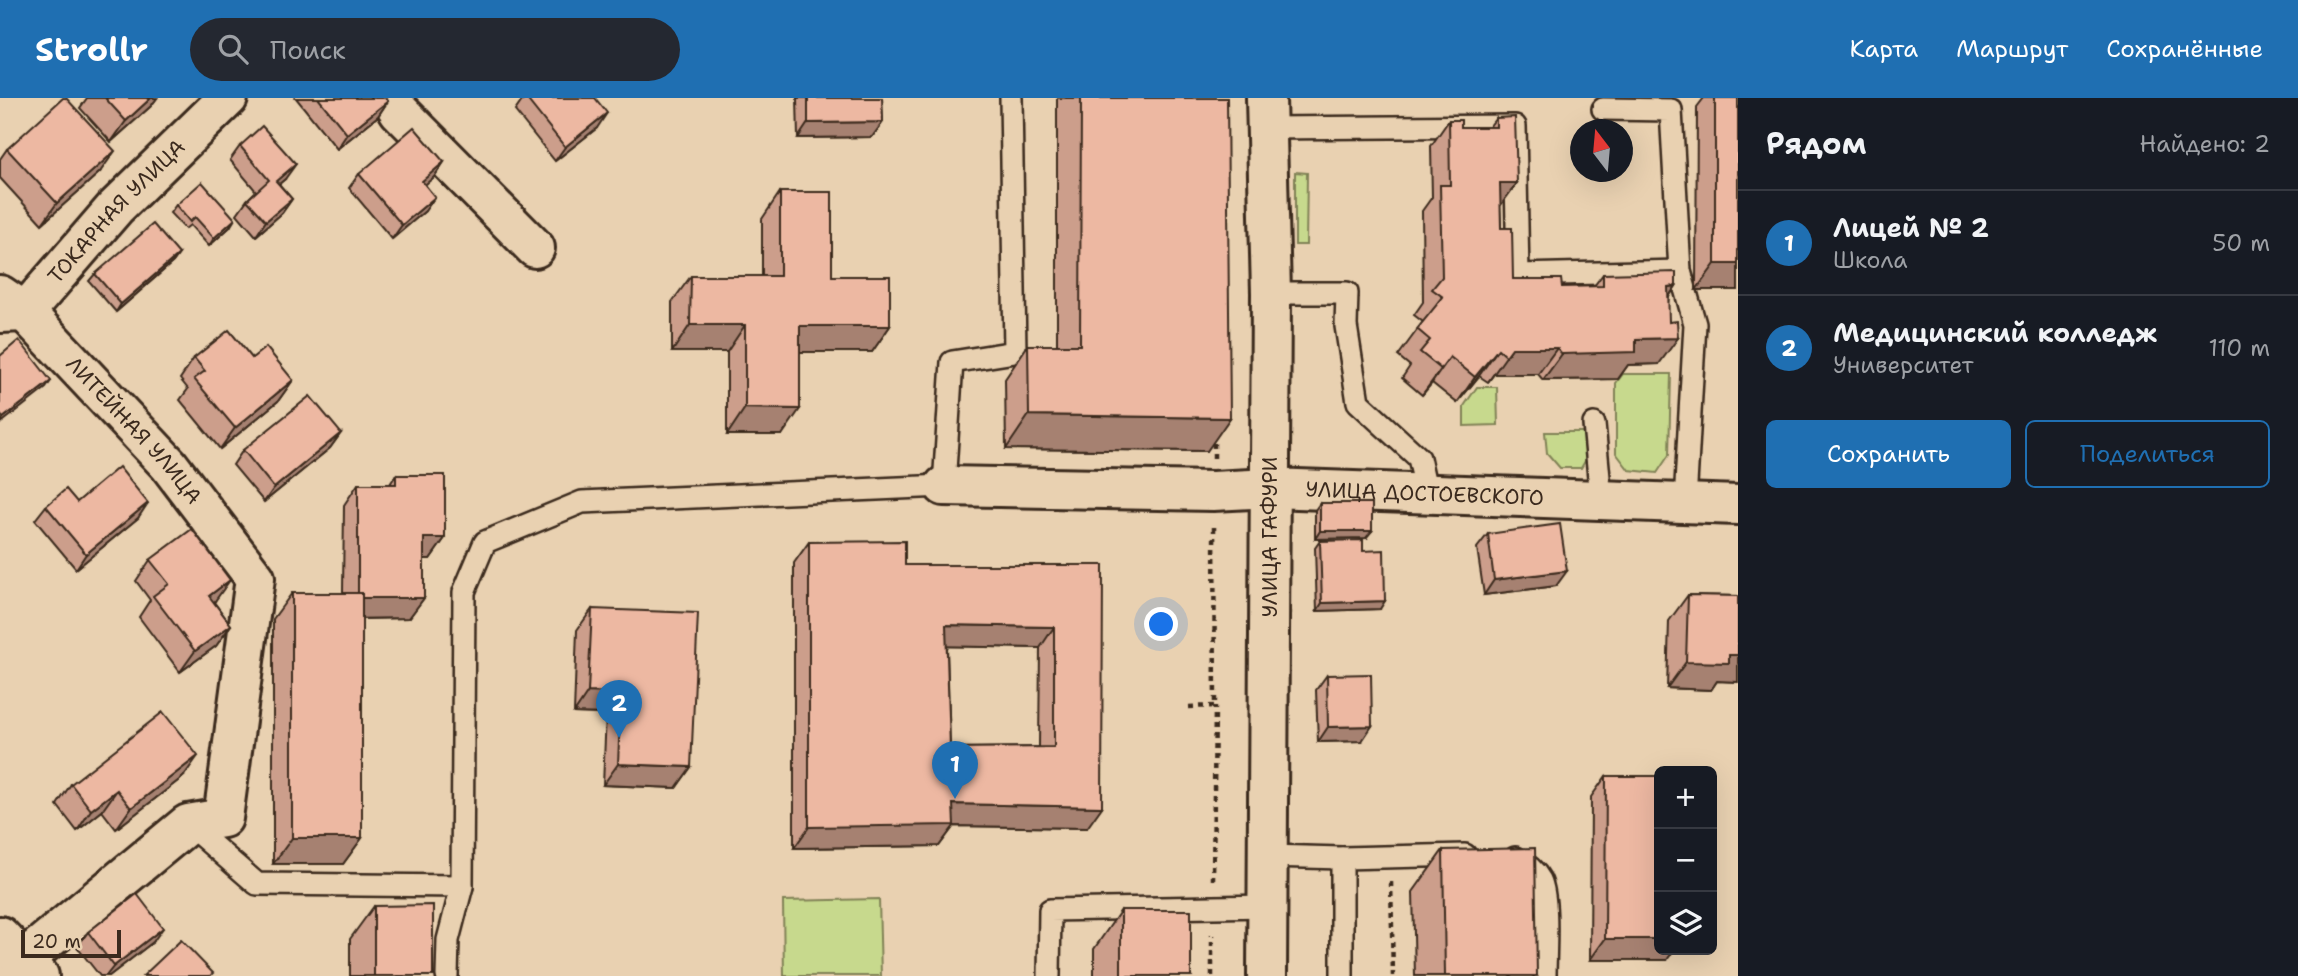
<!DOCTYPE html>
<html lang="ru">
<head>
<meta charset="utf-8">
<style>
  :root { --surface:#171b24; --page:#242831; --text:#f1f3f6; --muted:#9ea1a6; --line:#363941; --accent:#1f6fb2 }
  body { margin:0; font-family:"Shantell Sans",sans-serif; background:var(--page); color:var(--text) }
  .controls { position:absolute; right:21px; bottom:21px; display:grid; overflow:hidden; border-radius:10px; box-shadow:0 7px 28px #0002 }
  .controls button { width:63px; height:63px; display:grid; place-items:center; padding:0; border:0; border-bottom:2px solid var(--line); background:var(--surface); color:var(--text); font:35px sans-serif }
  .compass { position:absolute; left:1570px; top:21px; width:63px; height:63px; border-radius:50%; background:var(--surface); box-shadow:0 7px 28px #0002; rotate:344deg }
  .scale { position:absolute; left:21px; bottom:18px; width:100px; box-sizing:border-box; padding-left:7px; border:4px solid #3b2a1e; border-top:0; font-size:19px; line-height:24px; white-space:nowrap; color:#3b2a1e; -webkit-text-stroke:5px #e9d1b1; paint-order:stroke }
  .you { position:absolute; left:1162px; top:527px; width:24px; height:24px; margin:-18px; border:5px solid #fff; border-radius:50%; background:#1a73e8; box-shadow:0 0 0 10px #1a73e833 }
  .badge { display:grid; place-items:center; width:46px; height:46px; border-radius:50%; background:var(--accent); color:#fff; font-size:23px; font-weight:700 }
  .pin { position:absolute; translate:-50% -58px; filter:drop-shadow(0 2px 4px #0008) }
  .pin::after { content:''; position:absolute; top:37px; width:24px; height:21px; background:inherit; clip-path:polygon(0 0,100% 0,50% 100%) }
  .list { margin:0; padding:0; list-style:none }
  h2 { display:flex; justify-content:space-between; align-items:center; height:91px; margin:0; padding:0 28px; font-size:30px }
  h2 small { font-size:23px; font-weight:400; color:var(--muted) }
  .list li { display:grid; grid-template-columns:46px 1fr auto; gap:21px; align-items:center; box-sizing:border-box; height:105px; padding:0 28px; border-top:2px solid var(--line) }
  .list b { display:block; font-size:26px; white-space:nowrap }
  .list p { margin:0; font-size:23px; white-space:nowrap; color:var(--muted) }
  .list em { font-size:23px; font-style:normal; color:var(--muted) }
  .actions { display:flex; gap:14px; padding:21px 28px }
  .actions a { flex:1; padding:16px 0; border:2px solid var(--accent); border-radius:10px; text-align:center; font-size:24px; color:var(--accent) }
  .actions .main { background:var(--accent); color:#fff }
  .icon { flex:none; width:38px; height:38px; fill:none; stroke:currentColor; stroke-width:2; stroke-linecap:round; stroke-linejoin:round }
  .map { position:relative; flex:none; width:1738px; height:878px; overflow:hidden }
  header { display:flex; align-items:center; gap:42px; box-sizing:border-box; height:98px; padding:0 35px; background:var(--accent); color:#fff }
  header strong { font-size:33px }
  nav { display:flex; gap:38px; margin-inline-start:auto; font-size:24px }
  .search { width:490px; height:63px; background:var(--page); display:flex; align-items:center; gap:18px; box-sizing:border-box; padding:0 24px; border-radius:38px; color:var(--muted); font-size:26px }
  main { display:flex }
  aside { flex:1; background:var(--surface) }
  .map>svg:first-child { display:block }
</style>
</head>
<body>
<header>
<strong>Strollr</strong>
<div class="search"><svg class="icon" aria-label="search" viewBox="0 0 24 24"><circle cx="10" cy="10" r="6"/><path d="M15 15l6 6"/></svg>Поиск</div>
<nav><a>Карта</a><a>Маршрут</a><a>Сохранённые</a></nav>
</header>
<main>
<div class="map">
<svg width="1738" height="878" viewBox="0 0 1738 878">
  <rect width="100%" height="100%" fill="#e9d1b1"/>
  <filter id="ink" filterUnits="userSpaceOnUse"><feTurbulence type="fractalNoise" baseFrequency=".0143" numOctaves="2"/><feDisplacementMap in="SourceGraphic" scale="14" xChannelSelector="R" yChannelSelector="G"/><feConvolveMatrix kernelMatrix="1 2 1 2 8 2 1 2 1" color-interpolation-filters="sRGB"/></filter>
  <g filter="url(#ink)">
    <g fill="#c7d98d" stroke="#818256" stroke-width="2">
      <polygon points="1295,74 1307,75 1306,147 1295,147"/>
      <polygon points="1623,276 1671,276 1669,357 1657,375 1629,372 1616,355 1616,285"/>
      <polygon points="1477,289 1497,289 1498,327 1464,328 1464,308"/>
      <polygon points="1545,334 1588,334 1591,353 1581,370 1560,370 1547,355"/>
      <polygon points="879,801 881,878 784,878 783,803"/>
    </g>
    <g fill="none" stroke-linecap="round" stroke-linejoin="round">
      <g stroke="#3b2a1e" stroke-width="26">
        <g id="service">
          <polyline points="1603,11 1671,12 1680,173 1695,226 1685,404"/>
          <polyline points="1267,30 1515,28 1518,177 1680,173"/>
          <polyline points="1271,195 1347,195 1346,228 1358,304 1419,360 1427,396"/>
          <polyline points="1594,326 1601,401"/>
          <polyline points="188,726 257,786 462,788 464,494 485,444 582,404 944,388 952,264 1015,254 1011,0"/>
          <polyline points="1268,758 1342,760 1465,757"/>
          <path d="M 1515,760 C 1525,765 1534,771 1540,782 C 1549,801 1545,855 1545,878"/>
          <polyline points="447,878 448,842 462,788"/>
          <polyline points="1049,878 1050,812 1268,808"/>
          <polyline points="1342,878 1342,760"/>
        </g>
      </g>
      <g stroke="#3b2a1e" stroke-width="44">
        <g id="minor">
          <polyline points="391,0 399,13 535,150"/>
          <polyline points="1266,0 1271,195 1267,878"/>
          <path id="s1" d="M 0,197 L 25,214 L 169,367 L 255,480 L 223,720 L 188,726 L 4,878"/>
          <path id="s2" d="M 0,215 L 25,214 L 115,110 L 228,0"/>
          <path id="s3" d="M 944,388 L 1213,393 L 1270,390 L 1738,407"/>
          <polyline points="0,838 39,878"/>
        </g>
      </g>
      <g stroke="#3b2a1e" stroke-width="4.5" stroke-dasharray="5 5" stroke-linecap="butt">
        <polyline points="1214,360 1214,340"/>
        <polyline points="1189,609 1215,608 1214,428"/>
        <polyline points="1213,782 1215,608"/>
        <polyline points="1391,784 1393,878"/>
        <polyline points="1212,878 1212,837"/>
      </g>
      <use href="#service" stroke="#e9d1b1" stroke-width="21"/>
      <use href="#minor" stroke="#e9d1b1" stroke-width="38"/>
    </g>
    <g fill="#cc9e8b" stroke="#3b2a1e" stroke-width="2" fill-rule="evenodd">
      <polygon points="87,0 157,0 151,8 111,44 80,10"/>
      <polygon points="296,0 385,0 388,3 378,18 337,51"/>
      <polygon points="524,0 595,0 597,30 555,63 515,13"/>
      <polygon points="797,0 882,0 883,24 872,39 798,40"/>
      <polygon points="1057,0 1227,0 1207,353 1006,351 1005,281 1028,247 1057,247"/>
      <polygon points="1704,0 1738,0 1738,192 1696,192 1697,9"/>
      <polygon points="1496,20 1501,130 1513,181 1562,189 1594,188 1603,176 1676,188 1669,199 1659,266 1628,267 1618,281 1543,282 1538,276 1494,276 1488,284 1479,278 1457,305 1432,285 1422,297 1402,280 1410,268 1398,258 1423,224 1414,217 1423,204 1422,113 1432,99 1431,48 1449,22 1461,29 1489,29"/>
      <polygon points="240,48 285,81 279,86 292,101 282,115 256,138 237,116 247,102 256,93 230,62"/>
      <polygon points="7,51 100,74 42,126 0,80 0,61"/>
      <polygon points="444,64 434,79 425,86 425,113 392,141 349,90 359,76"/>
      <polygon points="780,94 832,178 890,228 872,254 800,254 782,337 727,337 727,254 672,254 672,204 691,178 762,178 762,121"/>
      <polygon points="176,107 230,129 209,148 190,127 185,131 170,115"/>
      <polygon points="179,156 173,164 116,214 89,183 95,176"/>
      <polygon points="194,260 252,260 293,282 278,303 220,351 180,302 188,291 180,281"/>
      <polygon points="341,335 330,350 264,404 233,367 243,352"/>
      <polygon points="396,377 445,440 430,461 424,461 424,500 409,520 362,521 362,740 343,766 273,766 273,521 292,495 343,495 344,407 358,386 390,386"/>
      <polygon points="77,404 138,420 76,471 35,422 46,408"/>
      <polygon points="1320,405 1366,440 1315,441 1315,412"/>
      <polygon points="1488,436 1556,488 1484,497 1477,450"/>
      <polygon points="1320,443 1363,453 1380,511 1317,513 1315,450"/>
      <path d="M 809,444 L 905,467 L 1103,467 L 1087,730 L 954,728 L 939,748 L 794,750 L 794,465 ZM 947,548 L 1040,550 L 1039,649 L 950,650 Z"/>
      <polygon points="150,462 215,503 214,504 231,527 216,548 180,574 139,519 150,502 136,483"/>
      <polygon points="1688,497 1738,498 1738,584 1717,583 1711,592 1667,590 1669,523"/>
      <polygon points="592,511 691,669 676,690 603,687 606,616 574,615 577,532"/>
      <polygon points="1327,577 1362,643 1318,644 1316,592"/>
      <polygon points="1606,678 1667,862 1590,862 1591,699"/>
      <polygon points="183,679 116,731 102,713 77,733 57,707 71,686"/>
      <polygon points="1443,752 1537,878 1415,878 1413,794"/>
      <polygon points="374,808 433,878 350,878 350,841"/>
      <polygon points="1121,812 1191,878 1094,878 1094,851"/>
      <polygon points="88,834 153,844 109,878 100,878 77,849"/>
    </g>
    <g fill="#a68171" stroke="#3b2a1e" stroke-width="2">
      <polygon points="151,0 157,0 151,8 111,44 126,23"/>
      <polygon points="388,3 378,18 337,51 347,36"/>
      <polygon points="607,15 597,30 555,63 565,49"/>
      <polygon points="883,24 872,39 798,40 808,25"/>
      <polygon points="115,53 100,74 42,126 57,105"/>
      <polygon points="444,64 434,79 412,98 422,83"/>
      <polygon points="296,66 285,81 266,97 276,83"/>
      <polygon points="1500,85 1517,85 1498,111"/>
      <polygon points="435,99 425,113 392,141 402,127"/>
      <polygon points="292,101 282,115 256,138 266,123"/>
      <polygon points="235,121 230,129 209,148 214,140"/>
      <polygon points="179,156 173,164 116,214 121,206"/>
      <polygon points="1715,166 1738,166 1738,192 1696,192"/>
      <polygon points="1676,188 1658,214 1668,189"/>
      <polygon points="690,227 745,227 727,254 672,254"/>
      <polygon points="800,228 890,228 872,254 782,254"/>
      <polygon points="1678,240 1659,266 1628,267 1618,281 1543,282 1562,256 1636,241"/>
      <polygon points="1512,250 1557,250 1538,276 1494,276 1488,284"/>
      <polygon points="1498,251 1479,278 1457,305 1475,279"/>
      <polygon points="1450,259 1432,285 1422,297 1441,271"/>
      <polygon points="293,282 278,303 220,351 235,330"/>
      <polygon points="51,283 46,290 0,326 3,320"/>
      <polygon points="745,310 800,311 782,337 727,337"/>
      <polygon points="1029,317 1230,320 1207,353 1006,351"/>
      <polygon points="341,335 330,350 264,404 274,390"/>
      <polygon points="148,405 138,420 76,471 86,456"/>
      <polygon points="1320,433 1372,433 1366,440 1315,441"/>
      <polygon points="424,440 445,440 430,461 409,461"/>
      <polygon points="1567,473 1556,488 1484,497 1494,482"/>
      <polygon points="230,482 215,503 194,519 209,498"/>
      <polygon points="358,500 424,500 409,520 343,521"/>
      <polygon points="1385,503 1380,511 1317,513 1322,505"/>
      <polygon points="231,527 216,548 180,574 195,553"/>
      <polygon points="946,527 1054,529 1040,550 931,548"/>
      <polygon points="1729,557 1738,557 1738,584 1717,583 1711,592 1667,590 1686,564"/>
      <polygon points="588,594 621,595 606,616 574,615"/>
      <polygon points="1372,628 1362,643 1318,644 1328,629"/>
      <polygon points="198,658 183,679 116,731 131,710"/>
      <polygon points="618,666 691,669 676,690 603,687"/>
      <polygon points="117,692 102,713 77,733 91,712"/>
      <polygon points="953,706 1102,709 1087,730 954,728 939,748 794,750 809,729"/>
      <polygon points="292,740 362,740 343,766 273,766"/>
      <polygon points="163,830 153,844 109,878 106,878 114,868"/>
      <polygon points="1605,841 1659,841 1659,852 1674,852 1667,862 1590,862"/>
    </g>
    <g fill="#edb8a2" stroke="#3b2a1e" stroke-width="2" fill-rule="evenodd">
      <polygon points="63,0 66,0 115,53 57,105 7,51"/>
      <polygon points="105,0 151,0 126,23"/>
      <polygon points="318,0 385,0 388,3 347,36"/>
      <polygon points="526,0 595,0 607,15 565,49"/>
      <polygon points="808,0 882,0 883,24 808,25"/>
      <polygon points="1081,0 1227,0 1230,320 1029,317 1028,247 1080,247"/>
      <rect x="1715" y="0" width="23" height="166"/>
      <polygon points="1515,19 1517,85 1500,85 1501,130 1512,130 1513,181 1561,181 1562,189 1603,188 1603,176 1676,174 1676,188 1668,189 1669,224 1677,223 1678,240 1636,241 1636,254 1562,256 1557,250 1512,250 1506,258 1498,251 1475,279 1450,259 1441,271 1420,254 1430,242 1417,231 1443,199 1432,191 1442,179 1440,87 1450,87 1449,22 1461,22 1461,29 1496,29 1496,20"/>
      <polygon points="262,28 296,66 276,83 292,101 266,123 247,102 269,82 240,48"/>
      <polygon points="414,29 444,64 422,83 435,99 402,127 359,76"/>
      <polygon points="202,84 235,121 214,140 195,119 190,124 176,107"/>
      <polygon points="780,94 832,94 832,178 890,178 890,228 800,228 800,311 745,310 745,227 690,227 691,178 780,178"/>
      <polygon points="153,126 179,156 121,206 95,176"/>
      <polygon points="229,232 252,260 266,249 293,282 235,330 194,281 205,273 194,260"/>
      <polygon points="19,242 51,283 3,320 0,316 0,258"/>
      <polygon points="310,298 341,335 274,390 243,352"/>
      <polygon points="119,369 148,405 86,456 46,408 66,391 77,404"/>
      <polygon points="396,377 445,377 445,440 424,440 424,500 362,500 362,495 358,495 358,386 396,386"/>
      <rect x="1320" y="405" width="52" height="28"/>
      <polygon points="1560,426 1567,473 1494,482 1488,436"/>
      <polygon points="192,431 230,482 209,498 231,527 195,553 153,498 169,486 150,462"/>
      <polygon points="1363,442 1363,453 1384,452 1385,503 1322,505 1320,443"/>
      <path d="M 905,443 L 905,467 L 1103,467 L 1102,709 L 953,706 L 954,727 L 809,729 L 809,444 ZM 946,527 L 1054,529 L 1054,649 L 950,650 Z"/>
      <rect x="292" y="495" width="70" height="245"/>
      <polygon points="1688,497 1738,498 1738,557 1729,557 1729,565 1686,564"/>
      <polygon points="592,511 698,515 691,669 618,666 621,595 588,594"/>
      <polygon points="1371,576 1372,628 1328,629 1327,577"/>
      <polygon points="163,614 198,658 131,710 117,692 91,712 71,686"/>
      <polygon points="1606,678 1659,678 1659,841 1605,841"/>
      <polygon points="1535,750 1537,878 1445,878 1443,752"/>
      <polygon points="137,796 163,830 114,868 88,834"/>
      <polygon points="433,807 433,878 374,878 374,808"/>
      <rect x="1121" y="812" width="70" height="66"/>
      <polygon points="181,842 213,875 210,878 143,878"/>
    </g>
  </g>
  <g text-anchor="middle" stroke-width="6" stroke-linejoin="round" paint-order="stroke">
    <g font-size="21" fill="#3b2a1e" stroke="#e9d1b1">
      <text dy="7" stroke="none"><textPath href="#s2" startOffset="161">ТОКАРНАЯ УЛИЦА</textPath></text>
      <text dy="7" stroke="none"><textPath href="#s1" startOffset="191">ЛИТЕЙНАЯ УЛИЦА</textPath></text>
      <text dy="7" stroke="none"><textPath href="#s3" startOffset="481">УЛИЦА ДОСТОЕВСКОГО</textPath></text>
      <text transform="translate(1270 439) rotate(-90)" y="7">УЛИЦА ГАФУРИ</text>
    </g>
  </g>
</svg>
<div class="controls">
<button>+</button>
<button>−</button>
<button><svg class="icon" aria-label="layers" viewBox="0 0 24 24"><path d="M12 4l9 5-9 5-9-5zM3 14l9 5 9-5"/></svg></button>
</div>
<svg class="compass" viewBox="-18 -18 36 36"><path d="M0-13l5 13h-10z" fill="#e53935"/><path d="M0 13l5-13h-10z" fill="#9ea1a6"/></svg>
<div class="scale">20 m</div>
<div class="you"></div>
<div class="pin badge" style="left:955px;top:701px">1</div>
<div class="pin badge" style="left:619px;top:640px">2</div>
</div>
<aside>
<h2>Рядом<small>Найдено: 2</small></h2>
<ul class="list">
<li><span class="badge">1</span><div><b>Лицей № 2</b><p>Школа</p></div><em>50 m</em></li>
<li><span class="badge">2</span><div><b>Медицинский колледж</b><p>Университет</p></div><em>110 m</em></li>
</ul>
<div class="actions"><a class="main">Сохранить</a><a>Поделиться</a></div>
</aside>
</main>
</body>
</html>
